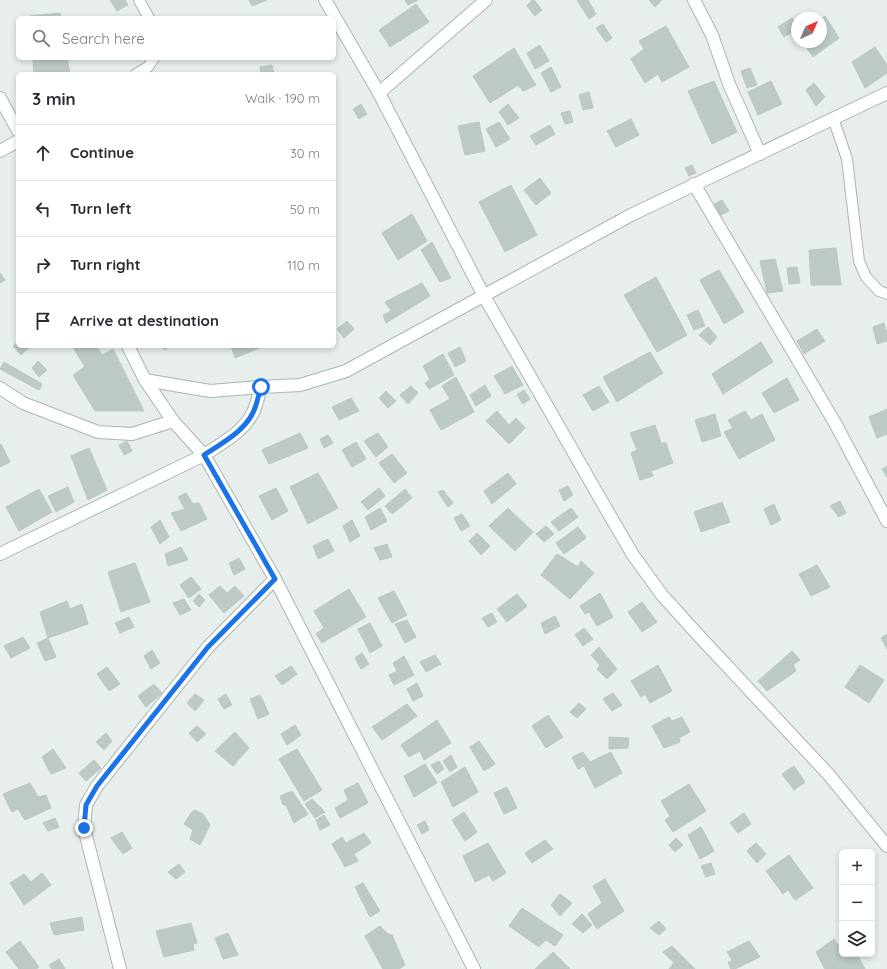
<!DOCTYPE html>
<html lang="en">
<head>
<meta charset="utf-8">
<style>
  :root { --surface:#fff; --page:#f2f2f3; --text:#2b2b33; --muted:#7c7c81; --line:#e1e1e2 }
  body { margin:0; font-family:Quicksand,sans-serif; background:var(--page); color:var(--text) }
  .controls { position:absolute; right:12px; bottom:12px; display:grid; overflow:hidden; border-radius:6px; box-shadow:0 2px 6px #0003 }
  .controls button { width:36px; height:36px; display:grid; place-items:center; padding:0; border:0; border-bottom:1px solid var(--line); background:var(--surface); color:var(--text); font:20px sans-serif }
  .compass { position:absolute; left:791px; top:12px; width:36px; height:36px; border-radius:50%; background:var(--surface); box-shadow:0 2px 6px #0003; rotate:45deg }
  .stop { position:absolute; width:12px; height:12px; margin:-9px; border:3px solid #1a73e8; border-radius:50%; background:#fff }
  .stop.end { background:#1a73e8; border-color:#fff; box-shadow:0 1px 4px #0008 }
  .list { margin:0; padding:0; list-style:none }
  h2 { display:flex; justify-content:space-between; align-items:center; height:52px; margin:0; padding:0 16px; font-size:17px }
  h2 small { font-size:13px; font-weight:400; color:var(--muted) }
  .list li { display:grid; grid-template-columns:26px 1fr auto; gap:12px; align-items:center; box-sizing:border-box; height:56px; padding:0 16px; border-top:1px solid var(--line) }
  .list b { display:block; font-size:15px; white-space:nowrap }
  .list em { font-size:13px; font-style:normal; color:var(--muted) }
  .icon { flex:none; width:22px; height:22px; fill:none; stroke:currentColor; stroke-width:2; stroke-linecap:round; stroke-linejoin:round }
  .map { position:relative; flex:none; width:887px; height:969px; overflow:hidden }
  .search { position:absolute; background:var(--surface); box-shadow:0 2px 6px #0003; left:16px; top:16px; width:320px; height:44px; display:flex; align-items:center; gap:10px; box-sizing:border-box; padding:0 14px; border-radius:6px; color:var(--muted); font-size:15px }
  .panel { position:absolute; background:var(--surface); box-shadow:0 2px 6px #0003; left:16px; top:72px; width:320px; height:276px; border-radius:6px }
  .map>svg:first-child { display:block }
</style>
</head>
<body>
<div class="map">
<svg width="887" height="969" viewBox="0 0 887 969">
  <rect width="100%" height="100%" fill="#e7eeeb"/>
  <g fill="#bcc9c4" stroke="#bac7c2">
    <polygon points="110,0 125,0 128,5 117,11"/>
    <polygon points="249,0 267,0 252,6"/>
    <polygon points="405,0 418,0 408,5"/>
    <polygon points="532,0 534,0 542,10 535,16 527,6"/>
    <polygon points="577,0 588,0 596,14 589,19"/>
    <polygon points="649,0 662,0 655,7"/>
    <polygon points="416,4 429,22 390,47 379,30"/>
    <polygon points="60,13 61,18 29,18 29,16"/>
    <polygon points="825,16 839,38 813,57 805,45 808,42 821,42 821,19"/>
    <polygon points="792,18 797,24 797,29 784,37 778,27"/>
    <polygon points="603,24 612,38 606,42 596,28"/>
    <polygon points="666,26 689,67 662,82 658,74 645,83 631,59 644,49 639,41"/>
    <polygon points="540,45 549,61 535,69 527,53"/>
    <polygon points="875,47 887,65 887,73 865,88 852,62"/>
    <polygon points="514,48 531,77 490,103 473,76"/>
    <polygon points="33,58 67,58 70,74 34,74"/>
    <polygon points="272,65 274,74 261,74 260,67"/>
    <polygon points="551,67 561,87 551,92 541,73"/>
    <polygon points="750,68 757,85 747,88 741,71"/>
    <polygon points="531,77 536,85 523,91 518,85"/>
    <polygon points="714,81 737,132 712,144 688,91"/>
    <polygon points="771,81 782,104 758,115 748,92"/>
    <polygon points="814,83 825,97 816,106 806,90"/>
    <polygon points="589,92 593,108 583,110 579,95"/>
    <polygon points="361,104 367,114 359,119 353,109"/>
    <polygon points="508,104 519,118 508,125 499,112"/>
    <polygon points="570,111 573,122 565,124 561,113"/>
    <polygon points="631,119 639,135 616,147 607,131"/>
    <polygon points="479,122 485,151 465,155 458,126"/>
    <polygon points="499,122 510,139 496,147 486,129"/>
    <polygon points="550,125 555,134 536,145 530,136"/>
    <polygon points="692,165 696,173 689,176 685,168"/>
    <polygon points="540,178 551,193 536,205 524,190"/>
    <polygon points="511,185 537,235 505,252 479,202"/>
    <polygon points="722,200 729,211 719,216 714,204"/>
    <polygon points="412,214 427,241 398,260 382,233"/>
    <polygon points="432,242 451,278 440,282 421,250"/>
    <polygon points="836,248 841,285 811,285 809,250"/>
    <polygon points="775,259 783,291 767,293 760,261"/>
    <polygon points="797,267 800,283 789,284 787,268"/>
    <polygon points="719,270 744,312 724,324 700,280"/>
    <polygon points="0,273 5,280 0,283"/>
    <polygon points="656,277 687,335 657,352 624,295"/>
    <polygon points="422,283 430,296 386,323 383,315 391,311 385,302"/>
    <polygon points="698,310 705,326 694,330 687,315"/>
    <polygon points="347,321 354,329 344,338 337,329"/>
    <polygon points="884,323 887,334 887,341 877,344 873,327"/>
    <polygon points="708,327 717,337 710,345 699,335"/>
    <polygon points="817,329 825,341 804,354 797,341"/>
    <polygon points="18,342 18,346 31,346 21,355 13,346"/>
    <polygon points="761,342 773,362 723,394 712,374"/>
    <polygon points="75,346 96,346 102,355 85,367 73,347"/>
    <polygon points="161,346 169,346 165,350"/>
    <polygon points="231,346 264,346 235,358"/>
    <polygon points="460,347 466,361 455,367 448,353"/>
    <polygon points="113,349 144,411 95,411 73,375 102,355"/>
    <polygon points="650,352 663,373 617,402 603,377"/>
    <polygon points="443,354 454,375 429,389 425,383 430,379 423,366"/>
    <polygon points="38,361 47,370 39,377 32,368"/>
    <polygon points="4,362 42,384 39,390 0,369"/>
    <polygon points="512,366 523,385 505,394 494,376"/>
    <polygon points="456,377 474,412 441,430 430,410 450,399 442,386"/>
    <polygon points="787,378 799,400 774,413 762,393"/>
    <polygon points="485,385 491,396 476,406 470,395"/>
    <polygon points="411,386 418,393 408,404 400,395"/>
    <polygon points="599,386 609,402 593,411 583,395"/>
    <polygon points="524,390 530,399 523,404 517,395"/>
    <polygon points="386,391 396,401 388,408 379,398"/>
    <polygon points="351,398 359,411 339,420 332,407"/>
    <polygon points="887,409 887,434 877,438 869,417"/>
    <polygon points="497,411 509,425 516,418 525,428 509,444 486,421"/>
    <polygon points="745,411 751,420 762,414 775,440 739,459 724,432 733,428 728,420"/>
    <polygon points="715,414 721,436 702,442 695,420"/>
    <polygon points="655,425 661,443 666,443 673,463 651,471 653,476 640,480 631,453 637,450 630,433"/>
    <polygon points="300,433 308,448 269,464 262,450"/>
    <polygon points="378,433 388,447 376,457 364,441"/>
    <polygon points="328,435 333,443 324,448 320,439"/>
    <polygon points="127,441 132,451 124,455 119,445"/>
    <polygon points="356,442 366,459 352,467 342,450"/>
    <polygon points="1,444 10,462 0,467 0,445"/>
    <polygon points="89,448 107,490 88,500 71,456"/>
    <polygon points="392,454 407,473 394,483 379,463"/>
    <polygon points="887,466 887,477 882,469"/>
    <polygon points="318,473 338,508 308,524 290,487"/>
    <polygon points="508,473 516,484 492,504 484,491"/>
    <polygon points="568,486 573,495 564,501 559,490"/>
    <polygon points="68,487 74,502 56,512 48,496"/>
    <polygon points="276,488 288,511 272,520 259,496"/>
    <polygon points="379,488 385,496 368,510 361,502"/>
    <polygon points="39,489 52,512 19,531 6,507"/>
    <polygon points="405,489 412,498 392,514 385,506"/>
    <polygon points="443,490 453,503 448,507 438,492"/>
    <polygon points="186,493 193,504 199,503 207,519 181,531 171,513 185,509 178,497"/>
    <polygon points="840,501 846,513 839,517 830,506"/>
    <polygon points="722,502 730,522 701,532 694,512"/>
    <polygon points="774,504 781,520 771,525 764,509"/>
    <polygon points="380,508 387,521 371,530 365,517"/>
    <polygon points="508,508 533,532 515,551 489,526"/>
    <polygon points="571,508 578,517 559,531 551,522"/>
    <polygon points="462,514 470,526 461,531 454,518"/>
    <polygon points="160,520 169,537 160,544 151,527"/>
    <polygon points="352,520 360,536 350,542 343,526"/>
    <polygon points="546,526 554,534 544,542 536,534"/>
    <polygon points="578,527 586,538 564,554 556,543"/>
    <polygon points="477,533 490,546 481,555 469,541"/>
    <polygon points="328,539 334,551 318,559 313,546"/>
    <polygon points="387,544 392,557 380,560 374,548"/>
    <polygon points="181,547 188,560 168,566 165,554"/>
    <polygon points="557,554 578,567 581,561 594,573 570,599 541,575"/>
    <polygon points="239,558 245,569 234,575 229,563"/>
    <polygon points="135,563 150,602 121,612 108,572"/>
    <polygon points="817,565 830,587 811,596 799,574"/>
    <polygon points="191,577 201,589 189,598 180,585"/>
    <polygon points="220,586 227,593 235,586 244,596 224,613 209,595"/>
    <polygon points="349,589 366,617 322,643 316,634 324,628 314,611"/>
    <polygon points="394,591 407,615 392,623 378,598"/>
    <polygon points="600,593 613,617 597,626 589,612 585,614 580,606"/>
    <polygon points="199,594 205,600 199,607 193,601"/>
    <polygon points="517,594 527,606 507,622 497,609"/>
    <polygon points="184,599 191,610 180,615 173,603"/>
    <polygon points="67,601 70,609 82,604 88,624 48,638 40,612"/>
    <polygon points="642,602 657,622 642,632 628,612"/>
    <polygon points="492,613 497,622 488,627 482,618"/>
    <polygon points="555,616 560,626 545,634 541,623"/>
    <polygon points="129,617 134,627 120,633 115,623"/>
    <polygon points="407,620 416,637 405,643 395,624"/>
    <polygon points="370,623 382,646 370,653 358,629"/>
    <polygon points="584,628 593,639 583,646 575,635"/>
    <polygon points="887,634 887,649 881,638"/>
    <polygon points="23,637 30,648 11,658 4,646"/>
    <polygon points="48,638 56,657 45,661 37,643"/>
    <polygon points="599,647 617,669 607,679 597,669 600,665 591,655"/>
    <polygon points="152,650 160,663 151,669 144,656"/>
    <polygon points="792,651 800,660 793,665 796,671 767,691 758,681"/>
    <polygon points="362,653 369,664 361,669 355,658"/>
    <polygon points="435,655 441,664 426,672 420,662"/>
    <polygon points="404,656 414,675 394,685 389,675 397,671 393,663"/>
    <polygon points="658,665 672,691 650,703 645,694 641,697 631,681"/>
    <polygon points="860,665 884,680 869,703 845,687"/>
    <polygon points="291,666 297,674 282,685 275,676"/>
    <polygon points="107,667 120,684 109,691 97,674"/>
    <polygon points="417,683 423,696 413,701 407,689"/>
    <polygon points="154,684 162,693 146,707 138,696"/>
    <polygon points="613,693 622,705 612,711 603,699"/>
    <polygon points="195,694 204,700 195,711 187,703"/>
    <polygon points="226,694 232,705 224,709 218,699"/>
    <polygon points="260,695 269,714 258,719 250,699"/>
    <polygon points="579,703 586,709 577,718 570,712"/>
    <polygon points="407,704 417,716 382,740 372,727"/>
    <polygon points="548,715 563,737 546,748 532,726"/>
    <polygon points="669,717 672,721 682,717 690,732 679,738 680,742 664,748 652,726"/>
    <polygon points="437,720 451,743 424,760 420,751 409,757 401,745"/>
    <polygon points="295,725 301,735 287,745 281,734"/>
    <polygon points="197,726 206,734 197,742 189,733"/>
    <polygon points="235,732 249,748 233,766 215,751"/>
    <polygon points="106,733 112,741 104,750 96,742"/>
    <polygon points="609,737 629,738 628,748 609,749"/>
    <polygon points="479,741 495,764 484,771 470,747"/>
    <polygon points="53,749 66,768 51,774 42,757"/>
    <polygon points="297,749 322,790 304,801 279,759"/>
    <polygon points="583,752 590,762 611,752 622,773 595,788 584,766 578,769 572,757"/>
    <polygon points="451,755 457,767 450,772 443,761"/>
    <polygon points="94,760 101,768 86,781 79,773"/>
    <polygon points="439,761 444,769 437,774 431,765"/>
    <polygon points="425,764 437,783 414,797 404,776"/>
    <polygon points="794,766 805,782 794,790 782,774"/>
    <polygon points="465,767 478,792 453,807 441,782"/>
    <polygon points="30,783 38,797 46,795 51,808 25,820 18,809 12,812 3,794"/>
    <polygon points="358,783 368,803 340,818 335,808 348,800 344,790"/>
    <polygon points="689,784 706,811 673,832 665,820 670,816 661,801"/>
    <polygon points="507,787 517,808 504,814 494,793"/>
    <polygon points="292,791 308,814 294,823 286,805 283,805 280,796"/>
    <polygon points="312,799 325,812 315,818 305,804"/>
    <polygon points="195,810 203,814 210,825 200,845 190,839 193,830 184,824 191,813"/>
    <polygon points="464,812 477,832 465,841 452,820"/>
    <polygon points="744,813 751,824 738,833 730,823"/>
    <polygon points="324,815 330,825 320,830 316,820"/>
    <polygon points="55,818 59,827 48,831 43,823"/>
    <polygon points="425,821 429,830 422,834 417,825"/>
    <polygon points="701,827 714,851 700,859 688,835"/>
    <polygon points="122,832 132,848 123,854 111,838"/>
    <polygon points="364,833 371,843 354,854 358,861 345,867 332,844 342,837 346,843"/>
    <polygon points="676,838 683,845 675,852 669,845"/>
    <polygon points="545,840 553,849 532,863 525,853"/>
    <polygon points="488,843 506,873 493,881 489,875 475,882 463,856"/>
    <polygon points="756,843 766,854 757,863 747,851"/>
    <polygon points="789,855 813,888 795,900 788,890 783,894 766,871"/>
    <polygon points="711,863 715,874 706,877 701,866"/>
    <polygon points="179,864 185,872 176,879 168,872"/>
    <polygon points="42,873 51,885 24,905 10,883 24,874 31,882"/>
    <polygon points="605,879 624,911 597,929 588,914 602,903 593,886"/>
    <polygon points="363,883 380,911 370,917 355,887"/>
    <polygon points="560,894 572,903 560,916 551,905"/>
    <polygon points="522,908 563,935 555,946 546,940 539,947 509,926"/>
    <polygon points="582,914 592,925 583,933 572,924"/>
    <polygon points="82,917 84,930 54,935 50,923"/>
    <polygon points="659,921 666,929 659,935 650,928"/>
    <polygon points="191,923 197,943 193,944 194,950 164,957 156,931"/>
    <polygon points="380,926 388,934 392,935 405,965 399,969 383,969 365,936"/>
    <polygon points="228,933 238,955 223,959 215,938"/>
    <polygon points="834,939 839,946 842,944 842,954 857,954 865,969 825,969 816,952"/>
    <polygon points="20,941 39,967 36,969 19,969 6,952"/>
    <polygon points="749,941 760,957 735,969 731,969 728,963 732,960 727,952"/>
    <polygon points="672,946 695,969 669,969 674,963 663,952"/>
    <polygon points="553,952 570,969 535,969"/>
    <polygon points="59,959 65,969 52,969 49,965"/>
  </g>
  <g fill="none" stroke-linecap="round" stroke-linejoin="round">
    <g stroke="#aab6b2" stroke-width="12">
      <g id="lane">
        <polyline points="139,0 149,18"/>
        <polyline points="136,74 148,67 154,58"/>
        <polyline points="833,118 847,159 859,261 866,277 879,291 887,294"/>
      </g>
    </g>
    <g stroke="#aab6b2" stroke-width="14">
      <g id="street">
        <polyline points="325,0 379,93 484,296 609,514 633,555 662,595 700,637 829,775 887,846"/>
        <polyline points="694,0 712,35 729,84 760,154"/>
        <polyline points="379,93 486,0"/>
        <polyline points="0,98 18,131"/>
        <polyline points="0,151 18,141"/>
        <polyline points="694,184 835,423 887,521"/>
        <polyline points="128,346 145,380 173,421 204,455 275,579 474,969"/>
        <polyline points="145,380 210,391 261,387 300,385 346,371 631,215 887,93"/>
        <polyline points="0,388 23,403 98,432 132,434 173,421"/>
        <path d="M 0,554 L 204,455 C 224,442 249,429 256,405 C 258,399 259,393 261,387"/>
        <polyline points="120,969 84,828 86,805 97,786 208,647 275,579"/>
      </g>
    </g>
    <use href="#lane" stroke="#fff" stroke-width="10"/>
    <use href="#street" stroke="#fff" stroke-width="12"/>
  </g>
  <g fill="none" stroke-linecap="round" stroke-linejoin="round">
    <path stroke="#1a73e8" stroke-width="5" d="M 84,828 L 86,805 L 97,786 L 208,647 L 275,579 L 204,455 C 224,442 249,429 256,405 C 258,399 259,393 261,387"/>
  </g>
</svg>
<div class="controls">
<button>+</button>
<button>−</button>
<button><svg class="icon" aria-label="layers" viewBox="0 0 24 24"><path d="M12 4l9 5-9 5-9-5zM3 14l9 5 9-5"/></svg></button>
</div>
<svg class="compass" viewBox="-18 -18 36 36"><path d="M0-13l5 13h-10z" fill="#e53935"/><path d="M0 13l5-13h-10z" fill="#7c7c81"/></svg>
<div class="stop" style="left:261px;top:387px"></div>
<div class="stop end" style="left:84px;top:828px"></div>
<div class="search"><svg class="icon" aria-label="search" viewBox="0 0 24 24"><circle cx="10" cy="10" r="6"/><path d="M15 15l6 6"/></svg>Search here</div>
<section class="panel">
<h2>3 min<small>Walk · 190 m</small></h2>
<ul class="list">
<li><svg class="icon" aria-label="ahead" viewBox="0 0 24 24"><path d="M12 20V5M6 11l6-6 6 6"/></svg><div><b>Continue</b></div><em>30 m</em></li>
<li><svg class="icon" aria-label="left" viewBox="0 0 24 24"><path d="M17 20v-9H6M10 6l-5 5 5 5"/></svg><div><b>Turn left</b></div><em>50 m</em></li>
<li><svg class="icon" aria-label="right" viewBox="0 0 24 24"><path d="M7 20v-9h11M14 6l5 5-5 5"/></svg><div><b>Turn right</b></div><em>110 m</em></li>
<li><svg class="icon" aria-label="arrive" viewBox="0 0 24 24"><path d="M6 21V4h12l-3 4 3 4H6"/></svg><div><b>Arrive at destination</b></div></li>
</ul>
</section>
</div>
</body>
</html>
